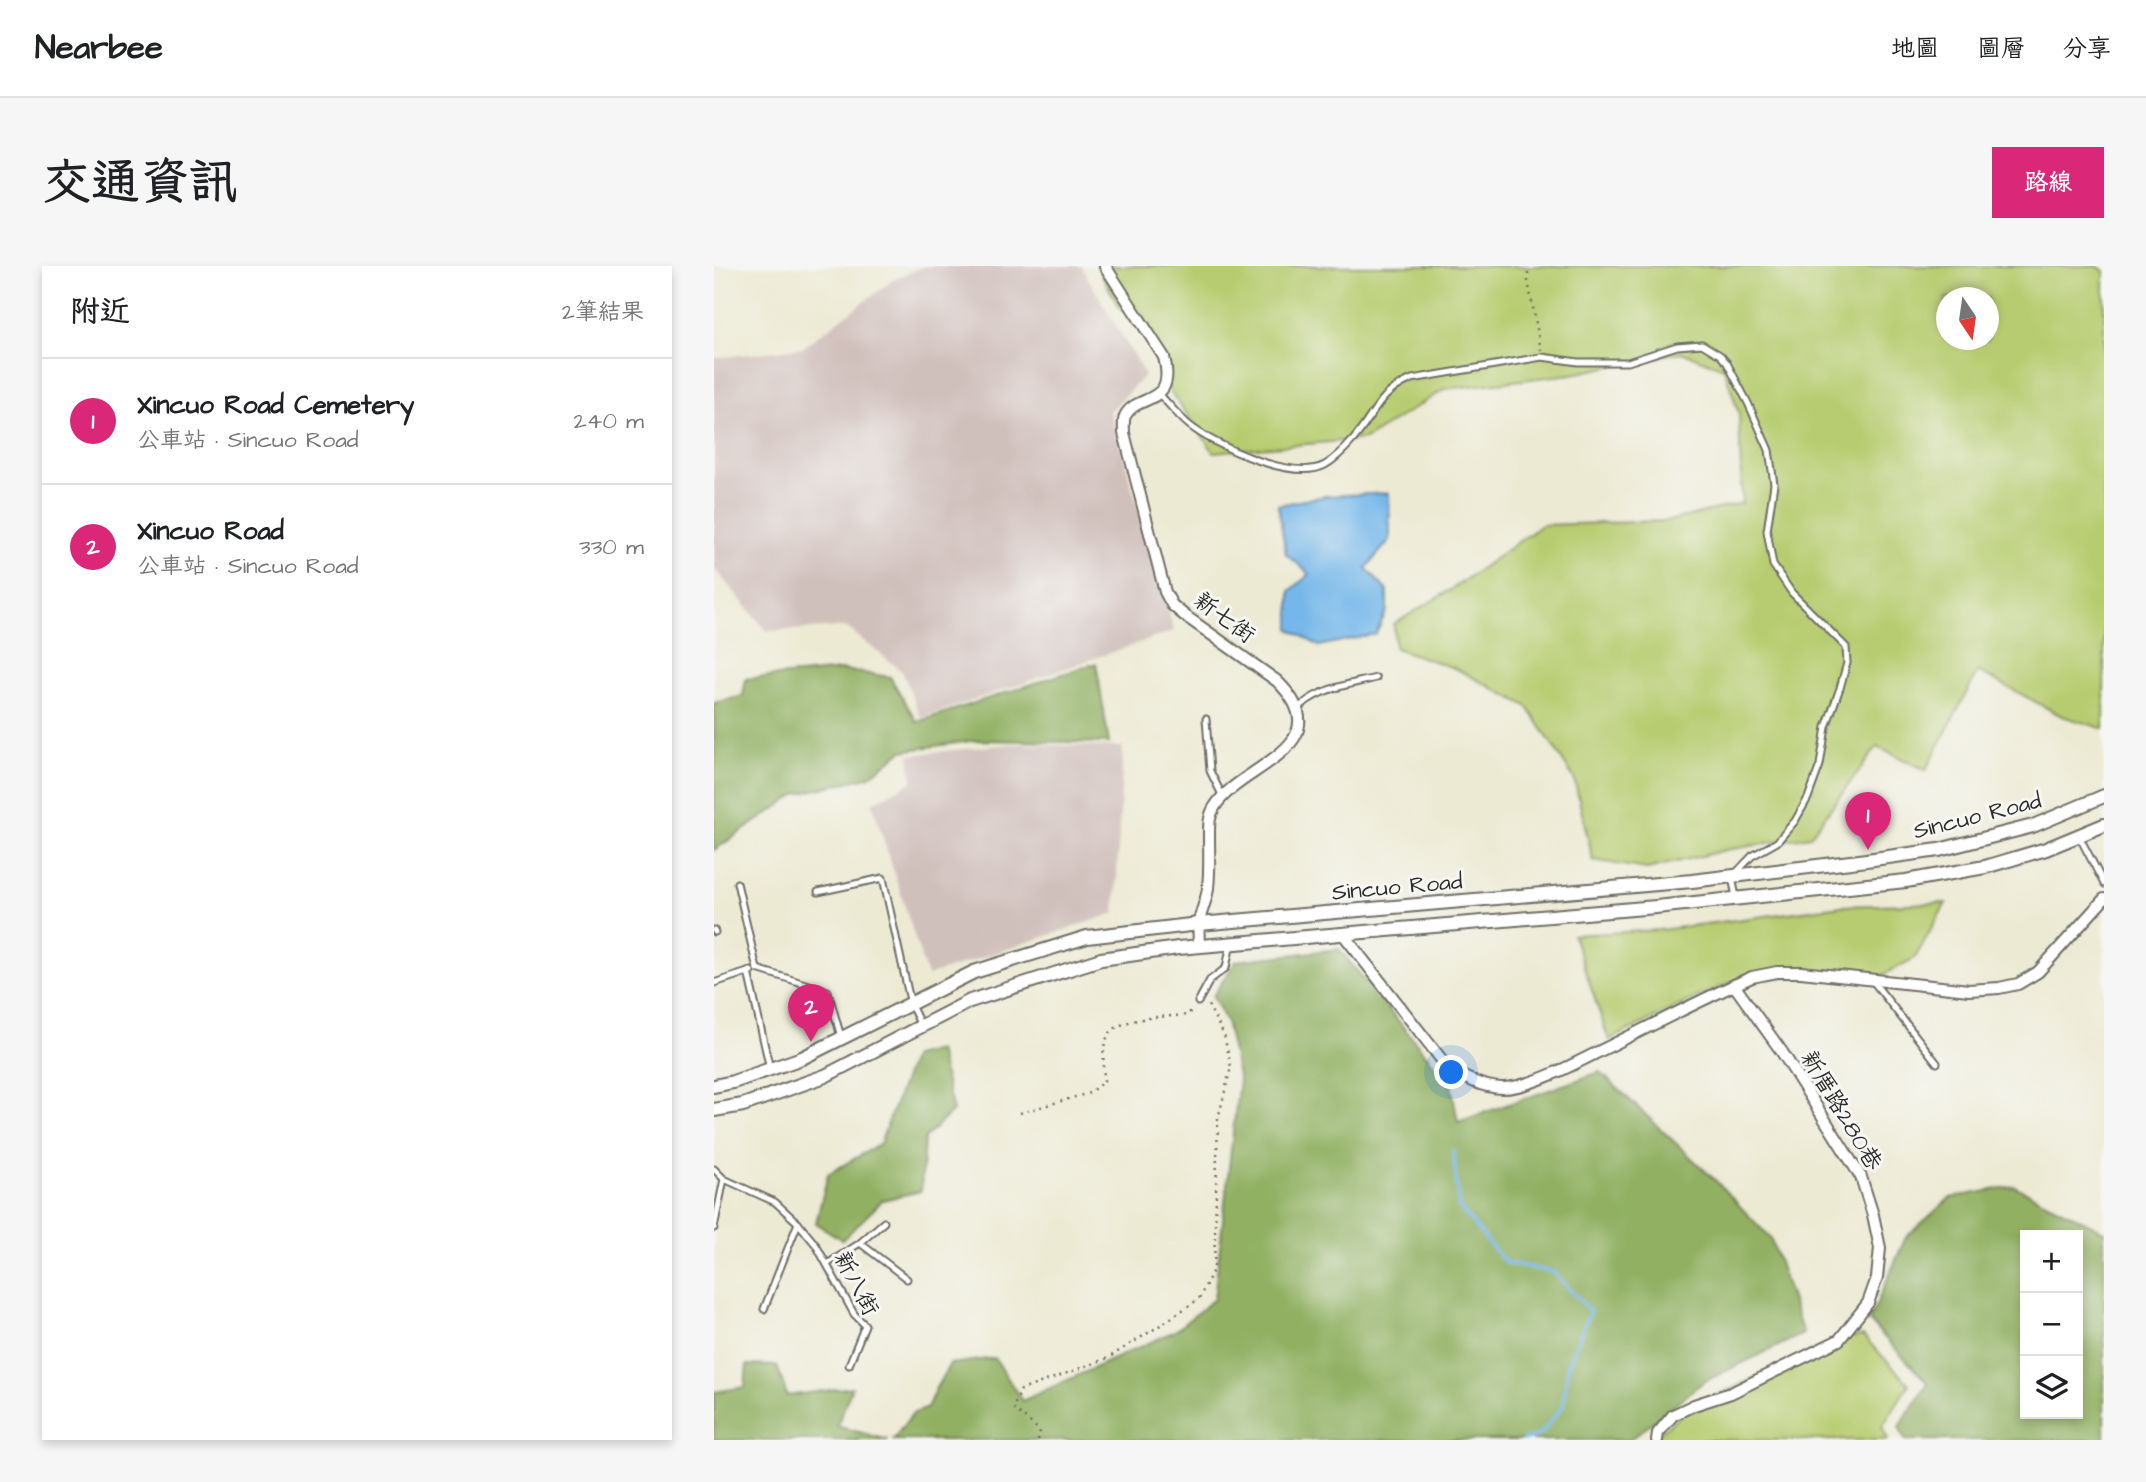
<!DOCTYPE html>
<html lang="zh-TW">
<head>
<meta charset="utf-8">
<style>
  :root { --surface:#fff; --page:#f6f6f6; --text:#202124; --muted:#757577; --line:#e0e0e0; --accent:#db2777 }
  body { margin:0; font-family:"Architects Daughter","LXGW WenKai TC",sans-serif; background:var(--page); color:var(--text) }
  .controls { position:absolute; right:21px; bottom:21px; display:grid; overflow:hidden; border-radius:0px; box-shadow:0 4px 10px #0003 }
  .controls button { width:63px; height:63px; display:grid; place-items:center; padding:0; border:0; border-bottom:2px solid var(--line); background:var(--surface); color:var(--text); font:35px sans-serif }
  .compass { position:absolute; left:1222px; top:21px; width:63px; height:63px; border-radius:50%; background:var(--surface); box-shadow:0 4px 10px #0003; rotate:167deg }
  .you { position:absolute; left:738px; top:807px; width:24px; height:24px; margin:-18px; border:5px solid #fff; border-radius:50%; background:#1a73e8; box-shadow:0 0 0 10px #1a73e833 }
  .badge { display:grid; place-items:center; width:46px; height:46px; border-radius:50%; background:var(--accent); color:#fff; font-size:23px; font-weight:700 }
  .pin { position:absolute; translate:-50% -58px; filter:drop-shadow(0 2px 4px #0008) }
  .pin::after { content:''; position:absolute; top:37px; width:24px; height:21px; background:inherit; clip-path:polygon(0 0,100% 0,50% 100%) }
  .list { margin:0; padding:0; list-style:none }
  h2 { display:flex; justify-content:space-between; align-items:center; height:91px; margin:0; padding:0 28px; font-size:30px }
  h2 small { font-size:23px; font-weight:400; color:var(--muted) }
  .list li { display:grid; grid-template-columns:46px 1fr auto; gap:21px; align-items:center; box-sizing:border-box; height:126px; padding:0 28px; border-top:2px solid var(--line) }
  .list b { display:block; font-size:26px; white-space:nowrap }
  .list p { margin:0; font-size:23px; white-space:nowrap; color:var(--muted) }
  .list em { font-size:23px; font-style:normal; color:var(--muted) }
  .icon { flex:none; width:38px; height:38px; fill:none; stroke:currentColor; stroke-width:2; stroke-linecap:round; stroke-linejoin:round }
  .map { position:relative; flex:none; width:1390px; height:1174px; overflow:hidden; border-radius:0px }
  header { display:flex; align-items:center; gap:42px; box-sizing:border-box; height:98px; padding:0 35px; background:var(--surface); border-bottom:2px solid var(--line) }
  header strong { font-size:33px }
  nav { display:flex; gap:38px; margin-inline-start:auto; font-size:24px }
  .intro { display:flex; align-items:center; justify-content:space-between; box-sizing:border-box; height:168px; padding:0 42px }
  h1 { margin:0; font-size:49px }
  .button { padding:18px 32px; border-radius:0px; background:var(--accent); color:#fff; font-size:24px; font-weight:700 }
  main { display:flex; gap:42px; padding:0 42px }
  aside { flex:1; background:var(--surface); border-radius:0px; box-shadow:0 4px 10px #0003 }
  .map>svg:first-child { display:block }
</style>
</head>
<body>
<header>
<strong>Nearbee</strong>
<nav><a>地圖</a><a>圖層</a><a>分享</a></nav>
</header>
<div class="intro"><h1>交通資訊</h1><a class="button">路線</a></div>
<main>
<aside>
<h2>附近<small>2筆結果</small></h2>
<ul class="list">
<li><span class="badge">1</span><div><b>Xincuo Road Cemetery</b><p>公車站 · Sincuo Road</p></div><em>240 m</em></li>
<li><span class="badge">2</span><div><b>Xincuo Road</b><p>公車站 · Sincuo Road</p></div><em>330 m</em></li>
</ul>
</aside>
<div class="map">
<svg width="1390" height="1174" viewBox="0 0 1390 1174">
  <rect width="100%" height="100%" fill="#f6f6f2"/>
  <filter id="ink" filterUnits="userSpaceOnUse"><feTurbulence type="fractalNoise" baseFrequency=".0143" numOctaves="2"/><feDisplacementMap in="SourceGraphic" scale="14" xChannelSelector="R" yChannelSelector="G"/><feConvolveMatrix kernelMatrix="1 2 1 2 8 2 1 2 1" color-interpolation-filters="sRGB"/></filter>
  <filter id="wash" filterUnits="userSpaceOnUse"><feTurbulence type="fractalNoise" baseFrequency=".00686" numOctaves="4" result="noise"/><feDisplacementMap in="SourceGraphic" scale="28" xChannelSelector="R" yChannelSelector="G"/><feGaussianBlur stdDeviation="1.57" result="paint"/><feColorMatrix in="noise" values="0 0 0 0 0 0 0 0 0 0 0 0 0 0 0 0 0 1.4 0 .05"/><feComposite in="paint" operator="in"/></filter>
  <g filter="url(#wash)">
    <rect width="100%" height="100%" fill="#edead4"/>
    <g fill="#d0c0bc">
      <polygon points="211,0 367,0 431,109 396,145 460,365 207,452 188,405 132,361 53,365 0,302 0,92 88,82 179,14"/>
      <polygon points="297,478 409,481 401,647 213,710 158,537 198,516 195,489"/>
    </g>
    <g fill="#b7cc70" stroke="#717c4e" stroke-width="2" fill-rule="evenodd">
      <path d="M 383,0 L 1383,0 L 1390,5 L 1390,463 L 1348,450 L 1264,405 L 1212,504 L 1163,481 L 1096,570 L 1012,584 L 933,603 L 879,594 L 860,512 L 813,440 L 743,403 L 681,382 L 680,358 L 741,321 L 828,259 L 954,255 L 1028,237 L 1025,148 L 1010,102 L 967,86 L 858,108 L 731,123 L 651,173 L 500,186 L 449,115 L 430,51 L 407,44 ZM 1232,32 L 1274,32 L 1274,74 L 1232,74 Z"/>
      <polygon points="1232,637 1201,692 1167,710 1033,710 983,731 895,774 859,669 946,664 1127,640"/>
      <polygon points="1149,1070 1195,1118 1168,1161 1174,1174 943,1174 944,1167 980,1139 1129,1072"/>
    </g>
    <g fill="#91b062" stroke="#5e6e46" stroke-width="2" fill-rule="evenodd">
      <polygon points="382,397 395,477 263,474 188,485 154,511 83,528 0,584 0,437 29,430 32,413 128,404 176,411 203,456"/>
      <polygon points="625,683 737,819 744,856 886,806 1002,915 1057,973 1089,1068 989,1116 915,1174 179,1174 198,1148 213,1142 222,1122 236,1098 281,1092 308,1135 461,1065 500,1033 525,814 512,755 499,730 522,695"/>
      <polygon points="224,784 239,845 210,873 207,925 169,934 128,974 102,957 114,908 166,878 199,790"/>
      <path d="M 1300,920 L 1390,965 L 1390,1174 L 1191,1174 L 1185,1161 L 1214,1117 L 1155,1055 L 1192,971 L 1236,932 ZM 1311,969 L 1364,969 L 1364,1148 L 1311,1148 Z"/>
      <polygon points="33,1099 63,1100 73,1130 138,1121 123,1160 174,1174 0,1174 0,1126 31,1121"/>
    </g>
    <polygon fill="#75b7ea" stroke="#50718a" stroke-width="2" points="675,227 676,274 652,302 673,325 673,344 662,368 605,380 576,363 576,325 596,308 572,288 564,239 611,230"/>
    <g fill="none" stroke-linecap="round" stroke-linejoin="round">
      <polyline stroke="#75b7ea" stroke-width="3.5" points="739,884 745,941 792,997 840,1006 876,1045 854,1099 849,1140 826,1169 809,1174"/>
    </g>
  </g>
  <g filter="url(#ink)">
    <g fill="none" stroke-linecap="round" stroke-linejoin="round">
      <g stroke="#6f6e66" stroke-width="9">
        <g id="service">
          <path d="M 445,128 C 455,138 464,150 475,159 C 501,180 579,216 611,199 C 620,194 632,182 639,174 C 662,147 663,128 698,113 L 828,91 L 864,96 L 914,96 L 963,80 L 988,78 L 1006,89 L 1013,97 L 1034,137 L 1055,184 L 1060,218 L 1053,265 L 1059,299 L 1078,327 L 1132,381 L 1133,397 L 1126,422 L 1112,461 L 1106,499 L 1094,532 L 1081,555 L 1063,576 L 1038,590 L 1018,611 L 1022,631"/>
          <path d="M 582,445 C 601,422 635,419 662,412"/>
          <polyline points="492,453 496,505 509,531"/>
          <polyline points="1365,570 1390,618"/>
          <polyline points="23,617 43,703"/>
          <polyline points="104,626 169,612 197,739 207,760"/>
          <polyline points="0,664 1,666"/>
          <polyline points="43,703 114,725 127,771"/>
          <polyline points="34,706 56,803"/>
          <polyline points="1158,714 1223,797"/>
          <polyline points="0,717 37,705"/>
          <polyline points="484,736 496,714 512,702 517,677"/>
          <polyline points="0,903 10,913 61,936 84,957 102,979 140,1048 151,1059 135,1099"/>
          <polyline points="0,962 10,913"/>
          <polyline points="146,977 193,1013"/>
          <polyline points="113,998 146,977 170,956"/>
          <polyline points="50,1043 84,957"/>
        </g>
      </g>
      <g stroke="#6f6e66" stroke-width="14">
        <g id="minor">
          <path d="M 391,0 L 450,91 C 463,141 422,127 411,150 C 409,155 410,162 410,167 L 451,326 L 458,339 L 470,349 L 563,415 C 631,482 524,499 500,542 C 495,550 495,559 495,568 C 495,586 496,604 494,622 C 493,634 486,646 485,658 C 484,665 485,673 485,680"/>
          <path d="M 629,668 L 731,798 C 746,811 769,822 789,822 C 815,822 860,798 884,786 C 935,761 986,734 1038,711 L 1063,706 L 1087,706 L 1255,724 L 1285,722 L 1304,718 L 1324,706 L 1390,633"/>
          <polyline points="943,1174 944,1167 959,1149 980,1139 1017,1127 1125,1074 1154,1037 1163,1012 1166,982 1159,949 1147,911 1068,786 1020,719"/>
        </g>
      </g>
      <g stroke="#6f6e66" stroke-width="16">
        <g id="tertiary">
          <polyline points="0,820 19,816 88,792 260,706 373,671 485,658 978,615 1145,595 1225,584 1319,560 1390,530"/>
          <polyline points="0,844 29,839 111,810 256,735 387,693 464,682 942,641 1192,615 1271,601 1332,583 1390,559"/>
        </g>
      </g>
      <g stroke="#6f6e66" stroke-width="2.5" stroke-dasharray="2 5" stroke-linecap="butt">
        <polyline points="814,0 814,15 827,84"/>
        <path d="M 306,847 L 375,827 L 390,815 C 390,802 387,782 394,770 C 405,750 452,751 473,749 L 480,742"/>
        <polyline points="324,1174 326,1165 299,1142 307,1124 394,1092 442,1062 485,1033 500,1002 504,853 517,801 510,769 493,737"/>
      </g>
      <use href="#service" stroke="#fff" stroke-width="5"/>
      <use href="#minor" stroke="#fff" stroke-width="10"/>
      <use href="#tertiary" stroke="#fff" stroke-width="12"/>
    </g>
  </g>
  <g text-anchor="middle" stroke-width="6" stroke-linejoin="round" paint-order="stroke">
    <g font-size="23" fill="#2b2b2b" stroke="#f6f6f2">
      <text transform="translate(511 351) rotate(36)" y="8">新七街</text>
      <text transform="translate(1263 549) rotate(-14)" y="8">Sincuo Road</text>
      <text transform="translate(683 620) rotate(-5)" y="8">Sincuo Road</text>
      <text transform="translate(1128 844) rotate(59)" y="8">新厝路280巷</text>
      <text transform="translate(143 1017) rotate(62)" y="8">新八街</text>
    </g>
  </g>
</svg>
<div class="controls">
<button>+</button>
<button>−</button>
<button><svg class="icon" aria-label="layers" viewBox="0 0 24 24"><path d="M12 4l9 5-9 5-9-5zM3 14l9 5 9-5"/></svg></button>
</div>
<svg class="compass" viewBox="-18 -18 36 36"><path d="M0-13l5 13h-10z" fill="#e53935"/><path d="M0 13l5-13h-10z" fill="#757577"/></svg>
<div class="you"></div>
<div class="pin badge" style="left:1154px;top:584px">1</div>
<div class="pin badge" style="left:97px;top:776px">2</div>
</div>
</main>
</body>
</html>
